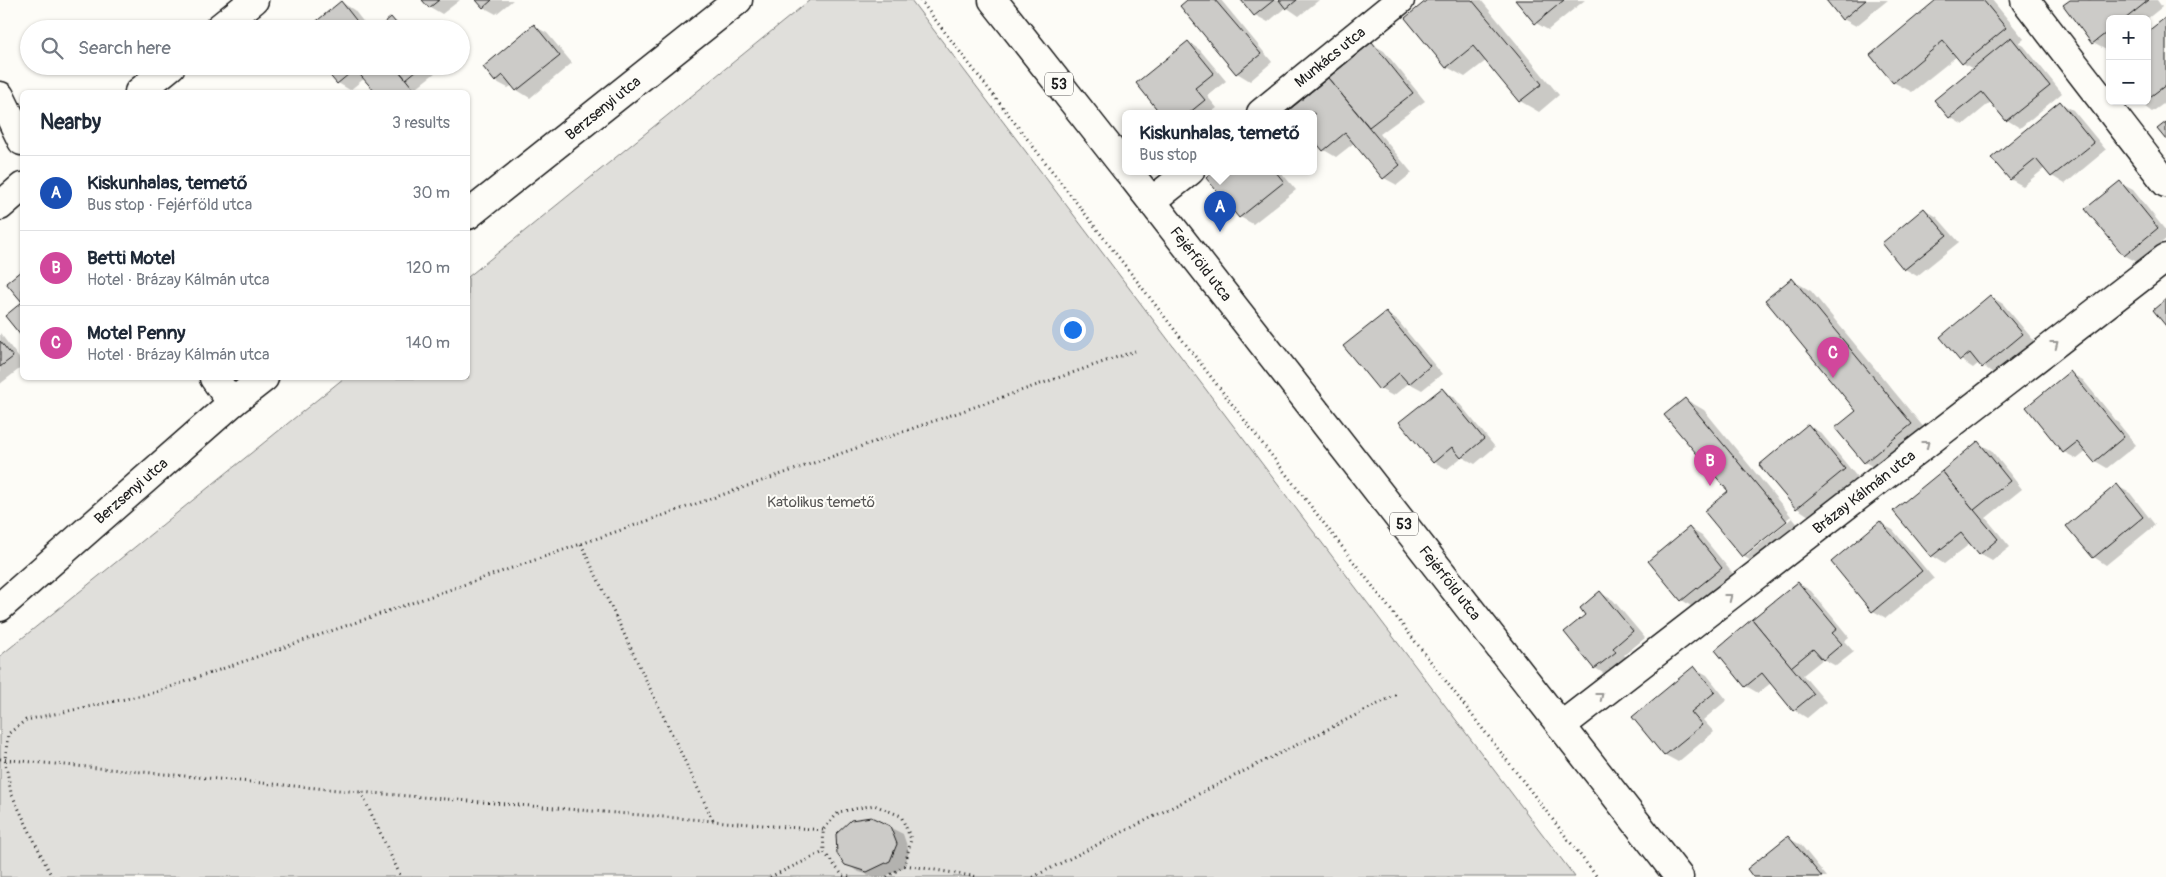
<!DOCTYPE html>
<html lang="en">
<head>
<meta charset="utf-8">
<style>
  :root { --surface:#fff; --page:#f2f2f3; --text:#1f2937; --muted:#747a83; --line:#e0e1e3; --accent:#c8321e }
  body { margin:0; font-family:Pangolin,sans-serif; background:var(--page); color:var(--text) }
  .controls { position:absolute; right:15px; top:15px; display:grid; overflow:hidden; border-radius:8px; box-shadow:0 1px 4px #0004 }
  .controls button { width:45px; height:45px; display:grid; place-items:center; padding:0; border:0; border-bottom:1px solid var(--line); background:var(--surface); color:var(--text); font:25px sans-serif }
  .you { position:absolute; left:1072px; top:329px; width:18px; height:18px; margin:-12px; border:4px solid #fff; border-radius:50%; background:#1a73e8; box-shadow:0 0 0 8px #1a73e833 }
  .badge { display:grid; place-items:center; width:32px; height:32px; border-radius:50%; background:var(--accent); color:#fff; font-size:16px; font-weight:700 }
  .pin { position:absolute; translate:-50% -41px; filter:drop-shadow(0 1px 2px #0008) }
  .pin::after { content:''; position:absolute; top:26px; width:18px; height:15px; background:inherit; clip-path:polygon(0 0,100% 0,50% 100%) }
  .popup { position:absolute; left:1122px; top:110px; width:195px; height:65px; box-sizing:border-box; display:grid; place-content:center; border-radius:8px; background:var(--surface); filter:drop-shadow(0 1px 4px #0005); font-size:16px; white-space:nowrap; color:var(--muted) }
  .popup b { font-size:19px; color:var(--text) }
  .popup::after { content:''; position:absolute; left:50%; top:100%; margin-left:-10px; border:10px solid transparent; border-top-color:var(--surface) }
  .list { margin:0; padding:0; list-style:none }
  h2 { display:flex; justify-content:space-between; align-items:center; height:65px; margin:0; padding:0 20px; font-size:21px }
  h2 small { font-size:16px; font-weight:400; color:var(--muted) }
  .list li { display:grid; grid-template-columns:32px 1fr auto; gap:15px; align-items:center; box-sizing:border-box; height:75px; padding:0 20px; border-top:1px solid var(--line) }
  .list b { display:block; font-size:19px; white-space:nowrap }
  .list p { margin:0; font-size:16px; white-space:nowrap; color:var(--muted) }
  .list em { font-size:16px; font-style:normal; color:var(--muted) }
  .icon { flex:none; width:28px; height:28px; fill:none; stroke:currentColor; stroke-width:2; stroke-linecap:round; stroke-linejoin:round }
  .map { position:relative; flex:none; width:2166px; height:877px; overflow:hidden }
  .search { position:absolute; background:var(--surface); box-shadow:0 1px 4px #0004; left:20px; top:20px; width:450px; height:55px; display:flex; align-items:center; gap:12px; box-sizing:border-box; padding:0 18px; border-radius:28px; color:var(--muted); font-size:19px }
  .panel { position:absolute; background:var(--surface); box-shadow:0 1px 4px #0004; left:20px; top:90px; width:450px; height:290px; border-radius:8px }
  .map>svg:first-child { display:block }
</style>
</head>
<body>
<div class="map">
<svg width="2166" height="877" viewBox="0 0 2166 877">
  <rect width="100%" height="100%" fill="#fdfcf7"/>
  <filter id="ink" filterUnits="userSpaceOnUse"><feTurbulence type="fractalNoise" baseFrequency=".02" numOctaves="2"/><feDisplacementMap in="SourceGraphic" scale="10" xChannelSelector="R" yChannelSelector="G"/><feConvolveMatrix kernelMatrix="1 2 1 2 8 2 1 2 1" color-interpolation-filters="sRGB"/></filter>
  <g filter="url(#ink)">
    <polygon fill="#e0dfdb" stroke="#7e7e7c" points="810,0 911,0 1575,877 0,877 0,656 344,378 468,378 468,277"/>
    <g fill="#0003" fill-rule="evenodd">
      <polygon points="424,0 460,0 442,14 430,7"/>
      <polygon points="478,0 513,0 496,14 483,7"/>
      <polygon points="1189,0 1221,0 1272,62 1250,81 1237,73 1182,6"/>
      <polygon points="1243,0 1319,0 1299,16 1286,7 1268,22 1255,15"/>
      <polygon points="1428,0 1481,0 1559,95 1539,112 1520,101 1487,60 1465,77 1447,67"/>
      <polygon points="1517,0 1585,0 1548,30 1536,23"/>
      <polygon points="1828,0 1888,0 1856,26 1843,19"/>
      <polygon points="1938,0 1992,0 2024,39 2019,43 2024,46 2062,93 2020,128 2007,120 1992,101 1963,125 1950,117 1936,100 1973,69 1963,63 1957,56 1912,92 1893,82"/>
      <polygon points="2072,0 2157,0 2162,7 2147,19 2110,19 2110,47 2106,50 2093,43"/>
      <polygon points="341,2 354,10 369,29 309,29"/>
      <polygon points="391,19 404,26 406,29 379,29"/>
      <polygon points="2166,19 2166,102 2152,112 2137,101 2147,101 2147,34"/>
      <polygon points="534,26 547,33 572,63 530,98 517,90 513,85 508,88 495,81"/>
      <polygon points="1188,42 1200,50 1226,81 1207,96 1217,108 1210,113 1162,113 1137,84"/>
      <polygon points="1372,44 1384,51 1425,101 1380,134 1412,173 1397,185 1384,178 1354,143 1336,157 1324,150 1314,138 1314,113 1294,113 1291,110"/>
      <polygon points="324,66 438,66 440,69 417,87 422,92 376,92 365,78 350,90 338,83"/>
      <polygon points="2060,103 2073,110 2106,150 2065,184 2052,176 2045,168 2023,186 2010,179"/>
      <polygon points="1216,171 1280,171 1296,190 1253,224 1240,217 1207,178"/>
      <polygon points="2120,183 2133,190 2166,231 2166,239 2137,262 2124,255"/>
      <polygon points="1924,209 1937,217 1959,242 1917,276 1905,269"/>
      <polygon points="22,271 22,302 8,283"/>
      <polygon points="1792,280 1811,291 1930,435 1883,473 1865,462 1837,429 1858,411"/>
      <polygon points="1990,296 2003,304 2035,342 1996,375 1979,363 1973,368 1961,360"/>
      <polygon points="22,303 22,335 7,316"/>
      <polygon points="1386,313 1398,321 1442,374 1422,390 1409,383 1393,396 1380,389"/>
      <polygon points="0,333 22,362 22,367 0,384"/>
      <polygon points="2070,373 2083,380 2136,445 2107,468 2095,461 2087,451 2077,459 2064,452"/>
      <polygon points="1442,389 1454,397 1495,447 1475,464 1462,457 1447,469 1434,462"/>
      <path d="M 1685,399 L 1704,410 L 1804,532 L 1761,567 L 1743,556 L 1706,512 L 1730,492 ZM 1791,516 L 1792,518 L 1747,555 L 1747,552 Z"/>
      <polygon points="1808,425 1821,433 1857,477 1809,516 1797,508"/>
      <polygon points="1978,443 1991,450 2022,489 1986,518 2010,547 1992,561 1980,554 1971,543 1944,564 1932,556"/>
      <polygon points="2117,486 2130,493 2155,525 2106,565 2094,557"/>
      <polygon points="1880,523 1893,530 1934,579 1886,618 1873,611"/>
      <polygon points="1689,528 1702,536 1734,575 1694,608 1682,600 1649,561"/>
      <polygon points="1798,583 1811,591 1849,637 1844,641 1854,652 1836,666 1823,659 1803,675 1826,702 1807,718 1794,710 1771,683 1758,693 1746,686"/>
      <polygon points="1600,593 1613,600 1645,638 1624,655 1628,659 1608,676 1595,668 1566,633 1587,615"/>
      <polygon points="1694,668 1707,675 1727,700 1703,720 1714,732 1678,762 1665,755"/>
      <polygon points="889,827 903,834 909,852 903,868 884,877 876,877 859,872 846,864"/>
      <polygon points="1788,838 1801,845 1827,877 1755,877"/>
    </g>
    <g fill="#cccbc8" stroke="#1c1c1c">
      <polygon points="422,0 439,0 429,8"/>
      <polygon points="476,0 492,0 483,8"/>
      <polygon points="1187,0 1215,0 1261,54 1236,74 1180,6"/>
      <polygon points="1241,0 1274,0 1254,16"/>
      <polygon points="1279,0 1297,0 1286,9"/>
      <polygon points="1427,0 1472,0 1542,84 1519,102 1473,46 1446,68 1405,18"/>
      <polygon points="1515,0 1564,0 1535,24"/>
      <polygon points="1826,0 1866,0 1842,20"/>
      <polygon points="1936,0 1983,0 2006,28 1962,64 1943,41 1893,83 1870,55"/>
      <polygon points="2070,0 2149,0 2125,19 2110,19 2110,30 2092,44 2063,5"/>
      <polygon points="341,1 363,29 307,29"/>
      <polygon points="391,17 401,29 377,29"/>
      <polygon points="2166,17 2166,85 2147,99 2147,32"/>
      <polygon points="534,24 560,56 516,91 503,75 495,82 483,67"/>
      <polygon points="2011,37 2050,86 2006,121 1982,92 1949,118 1934,100"/>
      <polygon points="1188,41 1214,73 1195,88 1205,100 1189,113 1160,113 1136,83"/>
      <polygon points="1372,42 1413,93 1369,127 1328,78"/>
      <polygon points="322,66 395,66 416,92 375,92 355,69 337,84"/>
      <polygon points="395,66 422,66 406,79"/>
      <polygon points="1328,78 1400,165 1383,179 1345,133 1323,151 1314,140 1314,113 1292,113 1289,110"/>
      <polygon points="2060,101 2094,143 2051,177 2036,159 2010,180 1991,158"/>
      <polygon points="2166,122 2166,140 2157,129"/>
      <polygon points="1214,171 1275,171 1284,182 1239,218 1206,178"/>
      <polygon points="2120,181 2158,228 2124,256 2085,209"/>
      <polygon points="1924,208 1947,235 1904,270 1882,243"/>
      <polygon points="22,270 22,337 5,316 22,302 6,283"/>
      <polygon points="1792,278 1912,424 1864,463 1835,428 1856,411 1765,300"/>
      <polygon points="1990,295 2023,334 1982,368 1970,353 1960,361 1940,337"/>
      <polygon points="2166,299 2166,326 2153,310"/>
      <polygon points="1386,312 1430,366 1409,384 1399,373 1379,390 1343,346"/>
      <polygon points="0,341 13,357 0,367"/>
      <polygon points="2070,371 2124,437 2094,462 2077,442 2063,453 2026,407"/>
      <polygon points="1442,388 1484,439 1461,458 1452,447 1433,463 1399,422"/>
      <polygon points="1685,398 1787,521 1742,557 1704,511 1728,491 1664,415"/>
      <polygon points="1808,424 1845,469 1796,509 1759,465"/>
      <polygon points="1978,441 2010,481 1974,510 1942,471"/>
      <polygon points="1942,471 1998,539 1979,555 1961,533 1931,557 1893,511"/>
      <polygon points="2117,484 2143,517 2093,558 2066,526"/>
      <polygon points="1880,521 1922,571 1872,612 1831,562"/>
      <polygon points="1689,527 1722,568 1681,601 1648,561"/>
      <polygon points="1798,582 1837,629 1832,633 1842,644 1823,660 1813,649 1791,667 1752,619"/>
      <polygon points="1600,591 1633,631 1613,648 1616,652 1594,669 1564,632 1585,615 1580,608"/>
      <polygon points="1752,619 1814,694 1793,711 1762,673 1745,687 1715,650"/>
      <polygon points="1694,666 1715,692 1691,712 1702,725 1664,756 1632,717"/>
      <polygon points="871,817 890,826 897,844 890,861 867,872 845,865 837,854 836,834 851,820"/>
      <polygon points="1788,836 1822,877 1753,877 1747,869"/>
    </g>
    <g fill="none" stroke-linecap="round" stroke-linejoin="round">
      <g stroke="#1c1c1c" stroke-width="31">
        <g id="minor">
          <polyline points="2025,0 2166,183"/>
          <polyline points="218,29 254,0"/>
          <polyline points="139,92 171,66"/>
          <polyline points="0,96 22,141"/>
          <polyline points="1261,113 1400,0"/>
          <polyline points="1152,201 1190,171"/>
          <polyline points="0,206 22,187"/>
          <polyline points="468,215 738,0"/>
          <polyline points="214,378 232,403"/>
          <polyline points="0,607 232,403 264,378"/>
          <polyline points="1561,726 2166,258"/>
        </g>
      </g>
      <g stroke="#1c1c1c" stroke-width="31">
        <g id="primary">
          <polyline points="993,0 1126,169"/>
          <polyline points="1128,171 1679,877"/>
        </g>
      </g>
      <g stroke="#1c1c1c" stroke-width="3" stroke-dasharray="1 4" stroke-linecap="butt">
        <polyline points="920,0 1597,877"/>
        <polyline points="581,544 713,820"/>
        <polyline points="0,759 360,792 823,830"/>
        <polyline points="361,792 401,877"/>
        <polyline points="905,865 978,877"/>
        <polyline points="52,877 11,793 5,759 8,734 26,720 153,693 1135,351"/>
        <polyline points="770,877 824,852"/>
        <polyline points="849,877 843,876 824,852 823,830 839,812 874,805 901,816 911,839 905,865 887,877"/>
        <polyline points="1033,877 1396,695"/>
      </g>
      <use href="#minor" stroke="#fdfcf7" stroke-width="28"/>
      <use href="#primary" stroke="#fdfcf7" stroke-width="28"/>
    </g>
    <defs><path id="oneway-chevron" d="M-2-3.5L2.5 0L-2 3.5" fill="none" stroke-width="1.6" stroke-linecap="round" stroke-linejoin="round" transform="scale(1.25)"/></defs>
    <g stroke="#989794">
      <use href="#oneway-chevron" transform="translate(2055 344) rotate(-38)"/>
      <use href="#oneway-chevron" transform="translate(1926 444) rotate(-38)"/>
      <use href="#oneway-chevron" transform="translate(1729 597) rotate(-38)"/>
      <use href="#oneway-chevron" transform="translate(1600 696) rotate(-38)"/>
    </g>
  </g>
  <g text-anchor="middle" stroke-width="4" stroke-linejoin="round" paint-order="stroke">
    <g fill="#fdfcf7" stroke="#605f5e" stroke-width="1">
      <rect x="1045" y="72.5" width="28" height="23" rx="4"/>
      <rect x="1390" y="512.5" width="28" height="23" rx="4"/>
    </g>
    <g font-size="14" font-weight="bold" fill="#1c1c1c">
      <text x="1059" y="89">53</text>
      <text x="1404" y="529">53</text>
    </g>
    <g font-size="15" fill="#1c1c1c" stroke="#fdfcf7">
      <text transform="translate(1330 57) rotate(-39)" y="5">Munkács utca</text>
      <text transform="translate(603 108) rotate(-39)" y="5">Berzsenyi utca</text>
      <text transform="translate(1201 264) rotate(52)" y="5">Fejérföld utca</text>
      <text transform="translate(131 491) rotate(-41)" y="5">Berzsenyi utca</text>
      <text transform="translate(1864 492) rotate(-38)" y="5">Brázay Kálmán utca</text>
      <text transform="translate(1450 583) rotate(52)" y="5">Fejérföld utca</text>
    </g>
    <g font-size="15" fill="#575655" stroke="#fdfcf7">
      <text x="821" y="507">Katolikus temető</text>
    </g>
  </g>
</svg>
<div class="controls">
<button>+</button>
<button>−</button>
</div>
<div class="you"></div>
<div class="pin badge" style="left:1220px;top:232px;background:#1a4fb4">A</div>
<div class="popup"><b>Kiskunhalas, temető</b>Bus stop</div>
<div class="pin badge" style="left:1710px;top:486px;background:#d1479c">B</div>
<div class="pin badge" style="left:1833px;top:378px;background:#d1479c">C</div>
<div class="search"><svg class="icon" aria-label="search" viewBox="0 0 24 24"><circle cx="10" cy="10" r="6"/><path d="M15 15l6 6"/></svg>Search here</div>
<section class="panel">
<h2>Nearby<small>3 results</small></h2>
<ul class="list">
<li><span class="badge" style="background:#1a4fb4">A</span><div><b>Kiskunhalas, temető</b><p>Bus stop · Fejérföld utca</p></div><em>30 m</em></li>
<li><span class="badge" style="background:#d1479c">B</span><div><b>Betti Motel</b><p>Hotel · Brázay Kálmán utca</p></div><em>120 m</em></li>
<li><span class="badge" style="background:#d1479c">C</span><div><b>Motel Penny</b><p>Hotel · Brázay Kálmán utca</p></div><em>140 m</em></li>
</ul>
</section>
</div>
</body>
</html>
